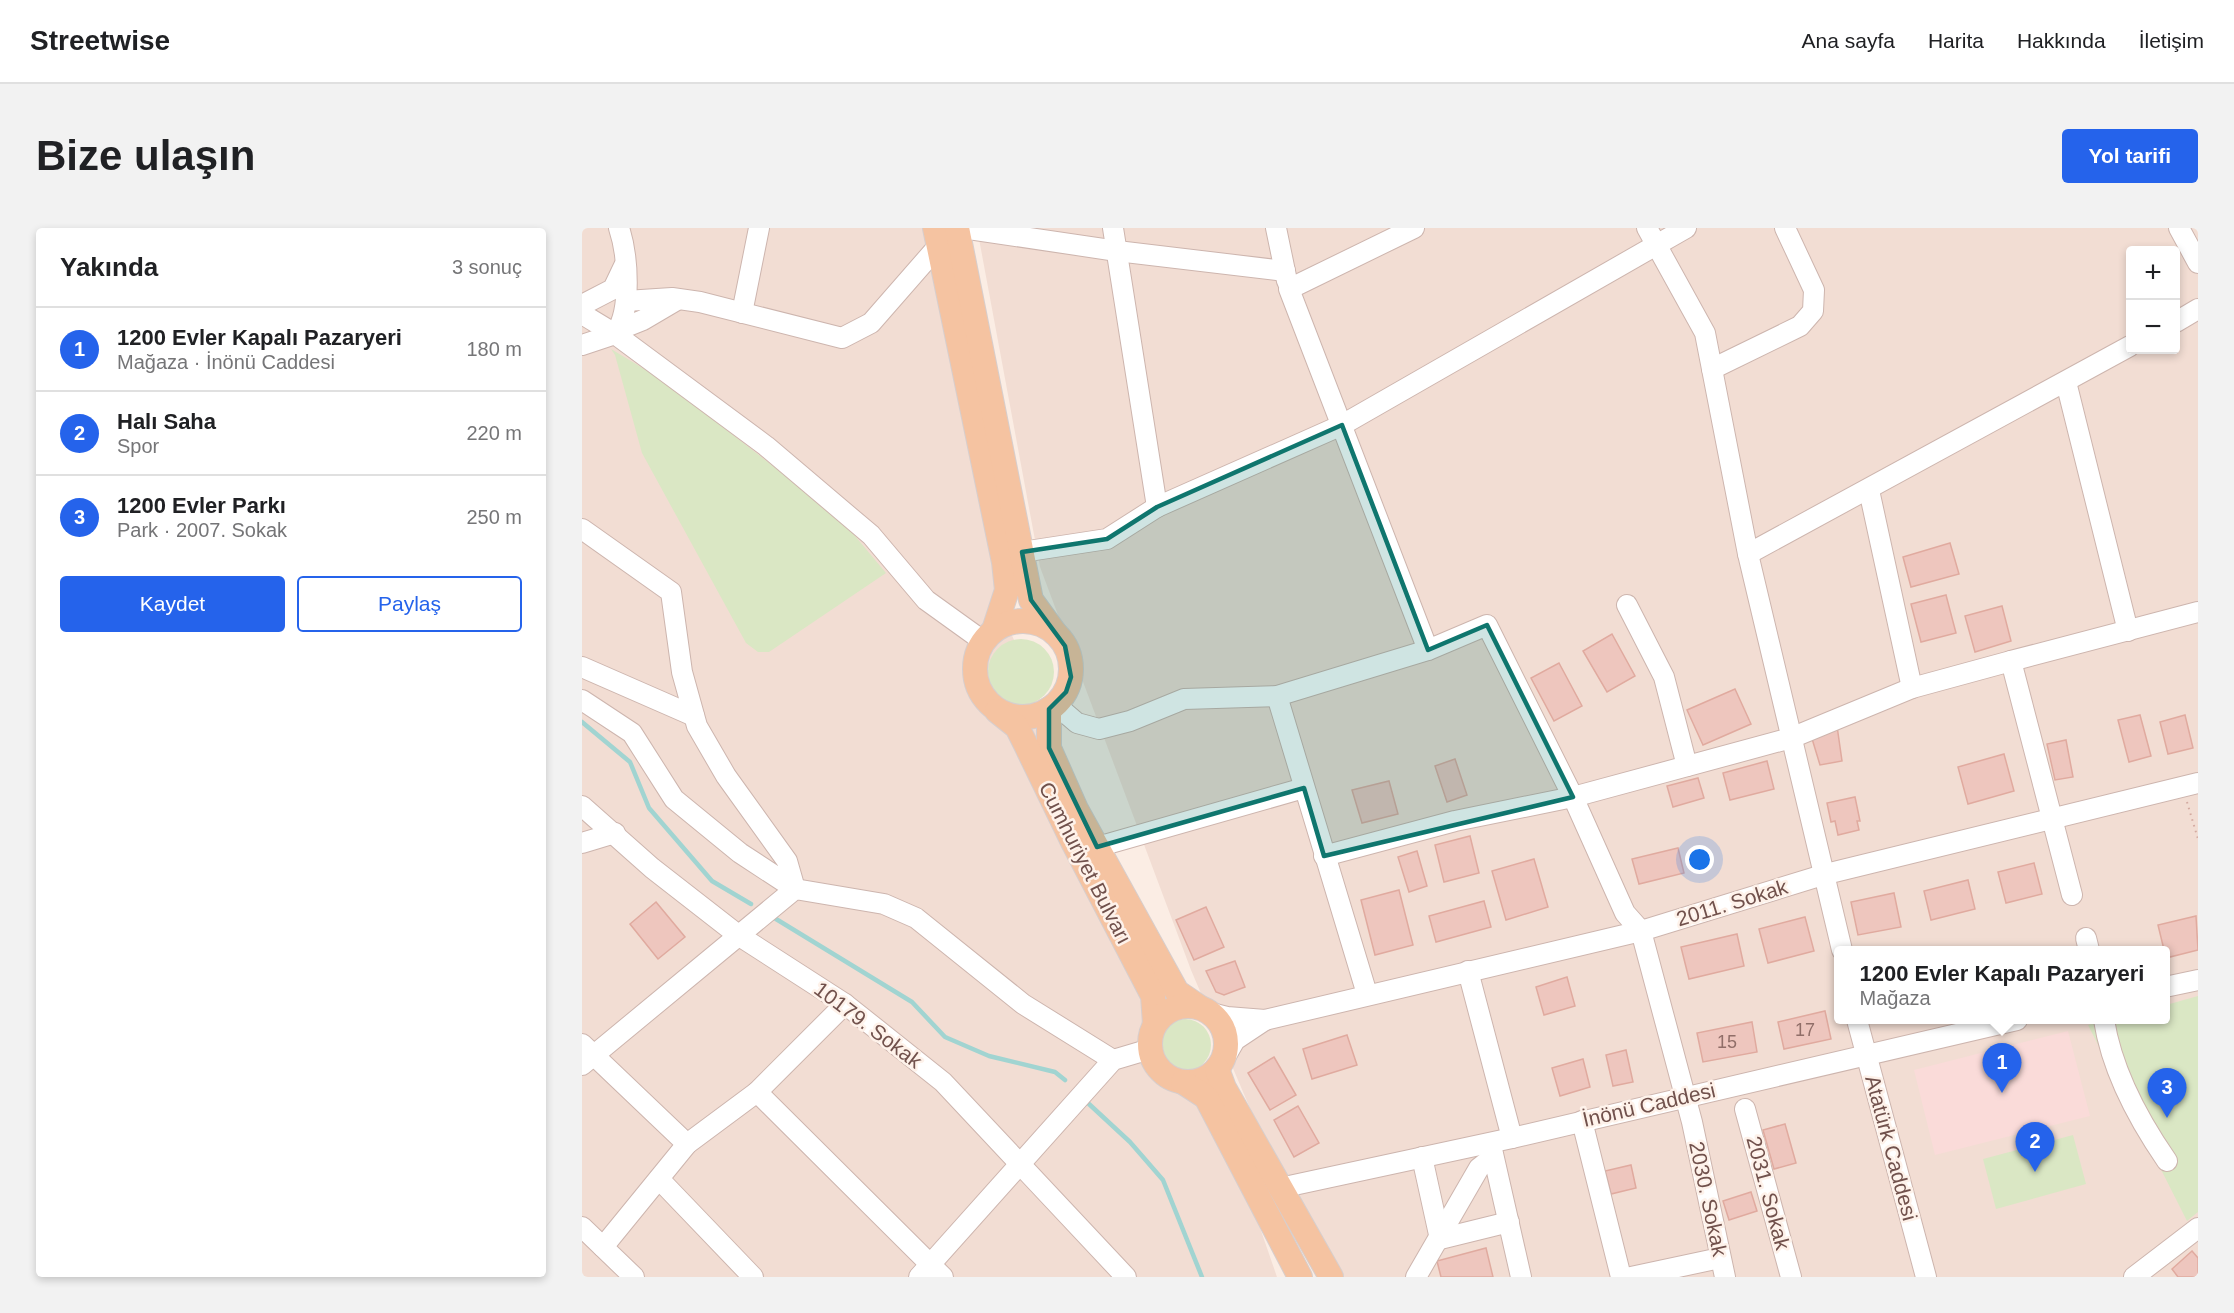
<!DOCTYPE html>
<html lang="tr">
<head>
<meta charset="utf-8">
<style>
  :root { --surface:#fff; --page:#f2f2f2; --text:#202124; --muted:#757577; --line:#e0e0e0; --accent:#2563eb }
  body { margin:0; font-family:Arial,sans-serif; background:var(--page); color:var(--text) }
  .controls { position:absolute; right:18px; top:18px; display:grid; overflow:hidden; border-radius:6px; box-shadow:0 3px 9px #0003 }
  .controls button { width:54px; height:54px; display:grid; place-items:center; padding:0; border:0; border-bottom:2px solid var(--line); background:var(--surface); color:var(--text); font:30px sans-serif }
  .you { position:absolute; left:1118px; top:632px; width:21px; height:21px; margin:-15px; border:4px solid #fff; border-radius:50%; background:#1a73e8; box-shadow:0 0 0 9px #1a73e833 }
  .badge { display:grid; place-items:center; width:39px; height:39px; border-radius:50%; background:var(--accent); color:#fff; font-size:20px; font-weight:700 }
  .pin { position:absolute; translate:-50% -50px; filter:drop-shadow(0 2px 3px #0008) }
  .pin::after { content:''; position:absolute; top:32px; width:21px; height:18px; background:inherit; clip-path:polygon(0 0,100% 0,50% 100%) }
  .popup { position:absolute; left:1252px; top:718px; width:336px; height:78px; box-sizing:border-box; display:grid; place-content:center; border-radius:6px; background:var(--surface); filter:drop-shadow(0 2px 4px #0005); font-size:20px; white-space:nowrap; color:var(--muted) }
  .popup b { font-size:22px; color:var(--text) }
  .popup::after { content:''; position:absolute; left:50%; top:100%; margin-left:-12px; border:12px solid transparent; border-top-color:var(--surface) }
  .list { margin:0; padding:0; list-style:none }
  h2 { display:flex; justify-content:space-between; align-items:center; height:78px; margin:0; padding:0 24px; font-size:26px }
  h2 small { font-size:20px; font-weight:400; color:var(--muted) }
  .list li { display:grid; grid-template-columns:39px 1fr auto; gap:18px; align-items:center; box-sizing:border-box; height:84px; padding:0 24px; border-top:2px solid var(--line) }
  .list b { display:block; font-size:22px; white-space:nowrap }
  .list p { margin:0; font-size:20px; white-space:nowrap; color:var(--muted) }
  .list em { font-size:20px; font-style:normal; color:var(--muted) }
  .actions { display:flex; gap:12px; padding:18px 24px }
  .actions a { flex:1; padding:14px 0; border:2px solid var(--accent); border-radius:6px; text-align:center; font-size:21px; color:var(--accent) }
  .actions .main { background:var(--accent); color:#fff }
  .map { position:relative; flex:none; width:1616px; height:1049px; overflow:hidden; border-radius:6px }
  header { display:flex; align-items:center; gap:36px; box-sizing:border-box; height:84px; padding:0 30px; background:var(--surface); border-bottom:2px solid var(--line) }
  header strong { font-size:28px }
  nav { display:flex; gap:33px; margin-inline-start:auto; font-size:21px }
  .intro { display:flex; align-items:center; justify-content:space-between; box-sizing:border-box; height:144px; padding:0 36px }
  h1 { margin:0; font-size:42px }
  .button { padding:15px 27px; border-radius:6px; background:var(--accent); color:#fff; font-size:21px; font-weight:700 }
  main { display:flex; gap:36px; padding:0 36px }
  aside { flex:1; background:var(--surface); border-radius:6px; box-shadow:0 3px 9px #0003 }
  .map>svg:first-child { display:block }
</style>
</head>
<body>
<header>
<strong>Streetwise</strong>
<nav><a>Ana sayfa</a><a>Harita</a><a>Hakkında</a><a>İletişim</a></nav>
</header>
<div class="intro"><h1>Bize ulaşın</h1><a class="button">Yol tarifi</a></div>
<main>
<aside>
<h2>Yakında<small>3 sonuç</small></h2>
<ul class="list">
<li><span class="badge">1</span><div><b>1200 Evler Kapalı Pazaryeri</b><p>Mağaza · İnönü Caddesi</p></div><em>180 m</em></li>
<li><span class="badge">2</span><div><b>Halı Saha</b><p>Spor</p></div><em>220 m</em></li>
<li><span class="badge">3</span><div><b>1200 Evler Parkı</b><p>Park · 2007. Sokak</p></div><em>250 m</em></li>
</ul>
<div class="actions"><a class="main">Kaydet</a><a>Paylaş</a></div>
</aside>
<div class="map">
<svg width="1616" height="1049" viewBox="0 0 1616 1049">
  <rect width="100%" height="100%" fill="#fbede4"/>
  <g fill="#f2ddd3" fill-rule="evenodd">
    <polygon points="0,0 364,0 428,403 626,849 695,1049 0,1049"/>
    <path d="M 395,0 L 1616,0 L 1616,1049 L 740,1049 L 609,742 L 458,339 ZM 1548,22 L 1594,22 L 1594,122 L 1548,122 ZM 1256,722 L 1583,722 L 1583,792 L 1256,792 Z"/>
  </g>
  <polygon fill="#fadbd9" points="1486,803 1508,888 1353,927 1332,842"/>
  <g fill="#dae7c4">
    <polygon points="29,121 79,151 258,290 304,345 187,424 176,424 164,415 60,225 33,127"/>
    <circle cx="439" cy="444" r="33"/>
    <polygon points="1616,768 1616,984 1605,993 1506,797 1526,792 1583,792 1584,777"/>
    <circle cx="603" cy="817" r="26"/>
    <polygon points="1491,907 1504,956 1414,981 1401,931"/>
  </g>
  <g fill="none" stroke-linecap="round" stroke-linejoin="round">
    <g stroke="#a1d4d1" stroke-width="4.5">
      <polyline points="0,494 48,534 67,580 130,653 169,676"/>
      <polyline points="194,691 330,774 363,809 407,828 473,844 483,852"/>
      <polyline points="507,876 548,914 581,952 620,1049"/>
    </g>
  </g>
  <g fill="#eec6be" stroke="#e0aa9f" stroke-width="1.5">
    <polygon points="1368,315 1377,346 1329,359 1321,329"/>
    <polygon points="1364,367 1374,405 1339,414 1329,376"/>
    <polygon points="1420,378 1429,413 1393,424 1383,388"/>
    <polygon points="1030,406 1053,448 1025,464 1001,423"/>
    <polygon points="977,435 1000,478 972,493 949,450"/>
    <polygon points="1153,461 1169,496 1121,517 1105,482"/>
    <polygon points="1558,487 1569,528 1547,534 1536,492"/>
    <polygon points="1603,487 1611,520 1586,526 1578,494"/>
    <polygon points="1255,498 1260,533 1238,537 1228,504"/>
    <polygon points="1484,512 1491,549 1473,552 1465,516"/>
    <polygon points="1422,526 1432,563 1386,576 1376,539"/>
    <polygon points="873,531 885,567 865,574 853,538"/>
    <polygon points="1185,533 1192,561 1148,572 1141,545"/>
    <polygon points="1116,550 1122,570 1091,579 1085,558"/>
    <polygon points="807,553 816,586 780,595 770,562"/>
    <polygon points="1273,569 1278,593 1275,593 1277,602 1256,607 1253,593 1249,594 1245,575"/>
    <polygon points="888,608 897,645 862,654 853,617"/>
    <polygon points="1096,620 1102,645 1057,656 1050,631"/>
    <polygon points="835,623 845,658 827,664 816,629"/>
    <polygon points="952,631 966,679 924,692 910,643"/>
    <polygon points="1452,635 1460,666 1424,675 1416,644"/>
    <polygon points="1386,652 1393,681 1349,692 1342,663"/>
    <polygon points="817,662 831,717 793,727 779,672"/>
    <polygon points="1312,665 1319,699 1276,707 1269,674"/>
    <polygon points="902,673 909,699 854,714 847,688"/>
    <polygon points="74,674 103,709 76,731 48,696"/>
    <polygon points="624,679 642,719 612,732 594,692"/>
    <polygon points="1614,688 1616,722 1584,730 1576,697"/>
    <polygon points="1223,689 1232,723 1186,735 1177,701"/>
    <polygon points="1155,706 1162,738 1107,751 1099,719"/>
    <polygon points="653,733 663,759 642,767 634,764 624,743"/>
    <polygon points="985,749 993,778 962,787 954,759"/>
    <polygon points="1243,783 1249,811 1202,821 1196,794"/>
    <polygon points="1170,794 1175,824 1121,834 1115,805"/>
    <polygon points="765,807 775,837 730,851 721,821"/>
    <polygon points="1044,822 1051,854 1031,858 1024,827"/>
    <polygon points="692,829 714,867 688,882 666,845"/>
    <polygon points="1001,831 1008,859 978,868 970,840"/>
    <polygon points="716,878 737,915 712,929 692,892"/>
    <polygon points="1203,896 1214,935 1192,941 1181,902"/>
    <polygon points="1049,937 1054,960 1029,966 1023,943"/>
    <polygon points="1169,964 1175,983 1147,992 1141,973"/>
    <polygon points="904,1020 911,1049 859,1049 855,1033"/>
    <polygon points="1610,1023 1616,1030 1616,1049 1596,1049 1590,1041"/>
  </g>
  <g fill="none" stroke-linecap="round" stroke-linejoin="round">
    <g stroke="#cdb5ae" stroke-width="22">
      <g id="minor">
        <polyline points="380,0 535,23 703,43"/>
        <polyline points="531,0 575,279"/>
        <polyline points="694,0 705,53"/>
        <polyline points="832,0 707,61 846,422"/>
        <polyline points="1065,0 1123,105 1166,326 1260,722"/>
        <polyline points="1597,0 1616,35"/>
        <polyline points="44,73 90,70 118,74 260,110 289,95 365,8"/>
        <polyline points="0,77 31,61 42,38"/>
        <polyline points="160,85 177,0"/>
        <polyline points="0,86 33,106 184,218 289,307 344,372 401,413"/>
        <polyline points="1594,94 1616,81"/>
        <polyline points="36,102 61,92 95,72"/>
        <path d="M 0,117 L 33,106 C 50,83 46,27 37,0"/>
        <polyline points="1130,141 1218,98 1231,83 1232,62 1203,0"/>
        <polyline points="1484,154 1546,403"/>
        <polyline points="1287,262 1330,460"/>
        <polyline points="0,301 89,364 100,444 115,498 144,548 205,633 213,661 158,625 92,571 50,505 0,472"/>
        <polyline points="440,324 525,311 575,279 760,197 1104,0"/>
        <polyline points="1166,326 1548,118"/>
        <polyline points="1045,377 1082,449 1105,538"/>
        <polyline points="1429,433 1616,384"/>
        <polyline points="0,439 112,488"/>
        <polyline points="695,468 785,766"/>
        <polyline points="474,477 495,495 517,501 548,493 602,471 695,468 846,422 905,397 991,569 1043,685 1059,703 1110,894 1143,1049"/>
        <polyline points="0,578 70,640 156,707 263,776 361,854 544,1049"/>
        <polyline points="0,615 33,605"/>
        <polyline points="515,619 722,560"/>
        <polyline points="742,628 873,593 991,569 1209,510 1330,460 1429,433 1490,667"/>
        <polyline points="1504,710 1507,722"/>
        <polyline points="886,743 930,910"/>
        <polyline points="1583,759 1616,752"/>
        <polyline points="629,785 645,789 683,792 1059,703 1244,646 1616,555"/>
        <polyline points="1275,792 1344,1049"/>
        <path d="M 1522,792 C 1530,843 1556,891 1585,933"/>
        <polyline points="0,816 105,916"/>
        <polyline points="642,831 653,812 683,792"/>
        <polyline points="0,837 213,661 302,676 334,690 441,776 531,832"/>
        <polyline points="175,864 361,1049"/>
        <polyline points="1163,881 1209,1049"/>
        <polyline points="1000,893 1039,1049"/>
        <polyline points="909,917 939,1049"/>
        <polyline points="840,929 858,1011 927,994"/>
        <polyline points="77,951 171,1049"/>
        <polyline points="698,960 930,910 1435,792"/>
        <polyline points="0,999 52,1049"/>
        <polyline points="21,1019 105,916 175,864 263,776"/>
        <polyline points="337,1049 531,832 568,821"/>
        <polyline points="834,1049 897,940 911,929"/>
        <polyline points="1049,1049 1138,1030"/>
        <polyline points="1552,1049 1616,1000"/>
      </g>
    </g>
    <g stroke="#d7cecd" stroke-width="26">
      <g id="major">
        <polyline points="353,0 422,334 425,362 412,402"/>
        <polyline points="375,0 449,372 473,405"/>
        <circle cx="441" cy="441" r="48"/>
        <polyline points="467,481 467,520 494,581 595,764 617,779"/>
        <polyline points="415,483 435,499 443,515 491,614 571,768 573,796"/>
        <circle cx="606" cy="816" r="38"/>
        <polyline points="635,841 642,860 749,1049"/>
        <polyline points="601,854 624,869 718,1049"/>
      </g>
    </g>
    <polyline stroke="#d3aaa1" stroke-width="2" stroke-dasharray="1.5 4.5" stroke-linecap="butt" points="1605,574 1616,611"/>
    <use href="#minor" stroke="#fff" stroke-width="20"/>
    <use href="#major" stroke="#f5c3a1" stroke-width="24"/>
  </g>
  <path fill="#0f766e" fill-opacity="0.2" stroke="#0f766e" stroke-width="4.5" stroke-linejoin="round" d="M 760,197 L 846,422 L 905,397 L 991,569 L 742,628 L 722,560 L 515,619 L 467,520 L 467,481 L 484,464 L 489,449 L 483,418 L 449,372 L 440,324 L 525,311 L 575,279 Z"/>
  <g text-anchor="middle" stroke-width="5" stroke-linejoin="round" paint-order="stroke">
    <g font-size="18" fill="#906e68">
      <text x="1223" y="808">17</text>
      <text x="1145" y="820">15</text>
    </g>
    <g font-size="21" fill="#71514c" stroke="#fef2ea">
      <text transform="translate(503 635) rotate(63)" y="7">Cumhuriyet Bulvarı</text>
      <text transform="translate(1150 675) rotate(-17)" y="7">2011. Sokak</text>
      <text transform="translate(286 797) rotate(37)" y="7">10179. Sokak</text>
      <text transform="translate(1067 877) rotate(-13)" y="7">İnönü Caddesi</text>
      <text transform="translate(1309 920) rotate(75)" y="7">Atatürk Caddesi</text>
      <text transform="translate(1186 965) rotate(75)" y="7">2031. Sokak</text>
      <text transform="translate(1126 971) rotate(78)" y="7">2030. Sokak</text>
    </g>
  </g>
</svg>
<div class="controls">
<button>+</button>
<button>−</button>
</div>
<div class="you"></div>
<div class="pin badge" style="left:1420px;top:865px">1</div>
<div class="popup"><b>1200 Evler Kapalı Pazaryeri</b>Mağaza</div>
<div class="pin badge" style="left:1453px;top:944px">2</div>
<div class="pin badge" style="left:1585px;top:890px">3</div>
</div>
</main>
</body>
</html>
